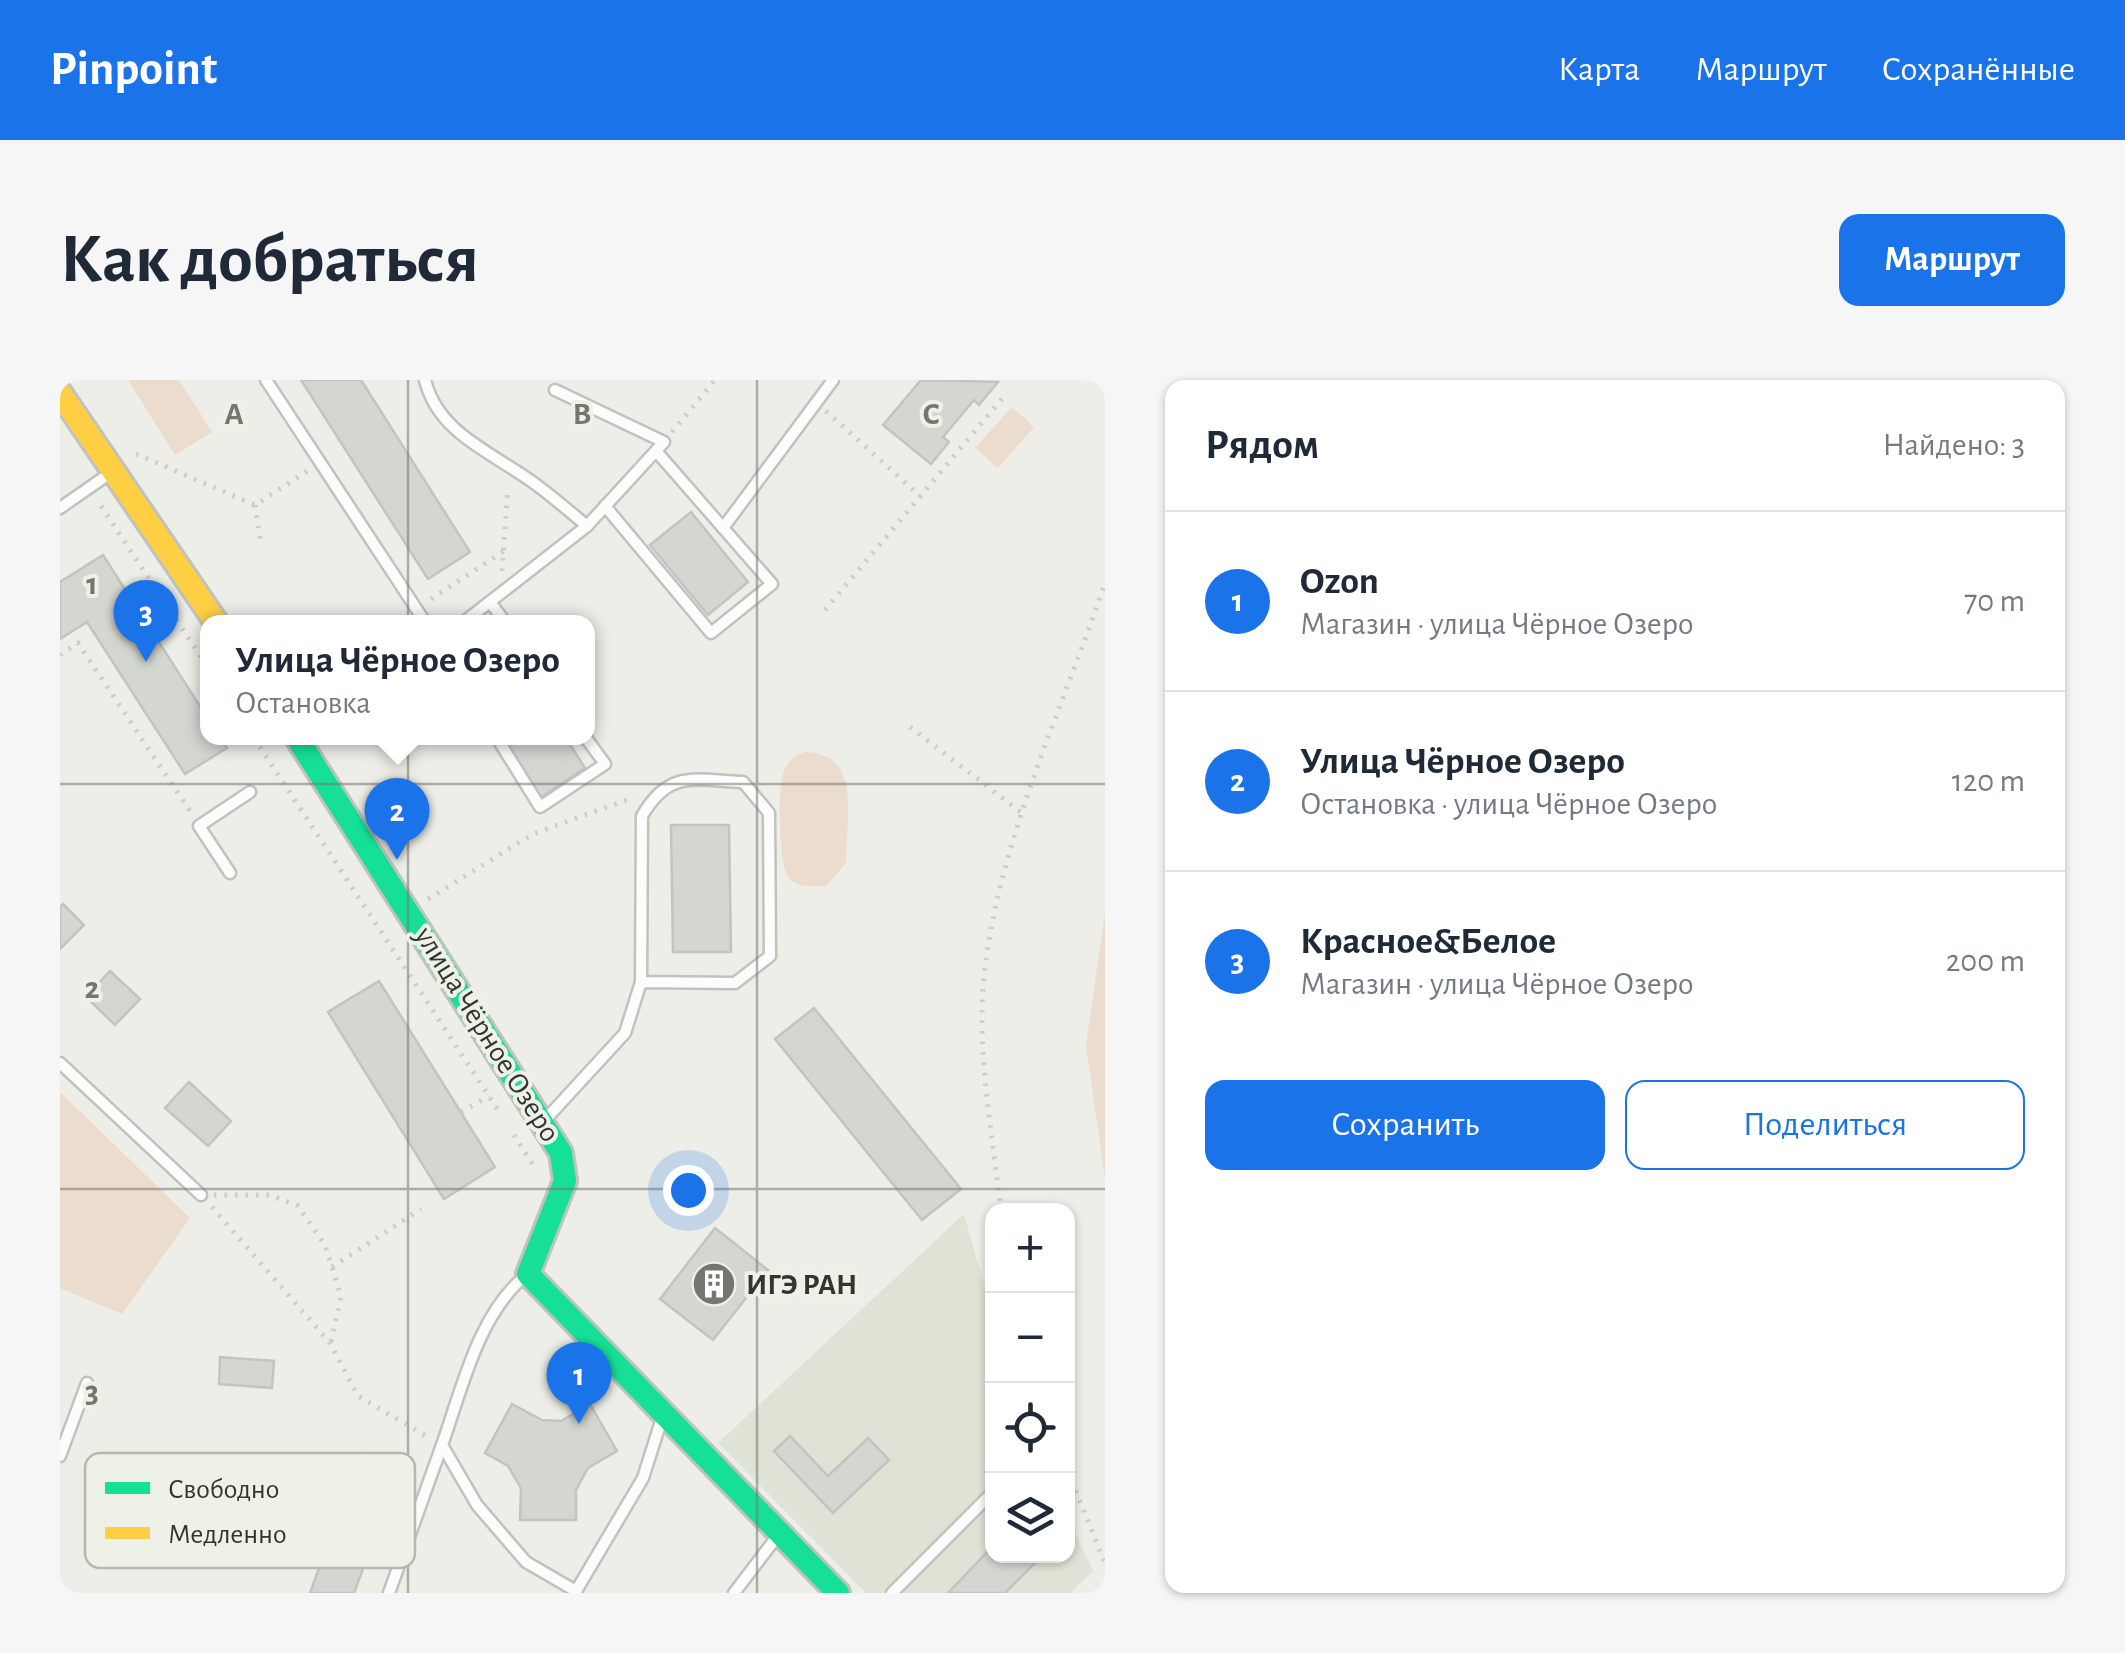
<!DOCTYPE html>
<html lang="ru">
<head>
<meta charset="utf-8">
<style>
  :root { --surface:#fff; --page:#f6f6f7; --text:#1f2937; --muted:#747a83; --line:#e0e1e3; --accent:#1a73e8 }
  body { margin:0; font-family:"Alegreya Sans",sans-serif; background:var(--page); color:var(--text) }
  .controls { position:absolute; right:30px; bottom:30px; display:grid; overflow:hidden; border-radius:20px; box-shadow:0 2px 8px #0004 }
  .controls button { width:90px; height:90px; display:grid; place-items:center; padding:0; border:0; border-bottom:2px solid var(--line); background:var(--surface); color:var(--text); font:50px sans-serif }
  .you { position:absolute; left:628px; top:810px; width:35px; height:35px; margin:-25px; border:8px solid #fff; border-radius:50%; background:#1a73e8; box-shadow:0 0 0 15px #1a73e833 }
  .badge { display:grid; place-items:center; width:65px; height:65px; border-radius:50%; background:var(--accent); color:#fff; font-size:32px; font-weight:700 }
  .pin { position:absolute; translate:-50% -82px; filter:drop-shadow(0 2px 5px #0008) }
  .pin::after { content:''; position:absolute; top:52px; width:35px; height:30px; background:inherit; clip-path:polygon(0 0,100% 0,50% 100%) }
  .popup { position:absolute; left:140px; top:235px; width:395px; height:130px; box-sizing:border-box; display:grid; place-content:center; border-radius:20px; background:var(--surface); filter:drop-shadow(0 2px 8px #0005); font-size:32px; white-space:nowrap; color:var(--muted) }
  .popup b { font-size:38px; color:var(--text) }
  .popup::after { content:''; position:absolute; left:50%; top:100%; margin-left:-20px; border:20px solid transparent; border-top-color:var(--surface) }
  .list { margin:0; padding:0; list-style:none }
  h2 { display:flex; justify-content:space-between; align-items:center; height:130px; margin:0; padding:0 40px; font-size:42px }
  h2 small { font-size:32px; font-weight:400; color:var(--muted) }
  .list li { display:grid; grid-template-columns:65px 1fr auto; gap:30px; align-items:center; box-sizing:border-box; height:180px; padding:0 40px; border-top:2px solid var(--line) }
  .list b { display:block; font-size:38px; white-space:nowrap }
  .list p { margin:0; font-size:32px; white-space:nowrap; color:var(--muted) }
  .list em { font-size:32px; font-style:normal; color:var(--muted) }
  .actions { display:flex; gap:20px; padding:30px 40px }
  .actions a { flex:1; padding:22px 0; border:2px solid var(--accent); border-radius:20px; text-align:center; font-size:35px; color:var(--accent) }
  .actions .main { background:var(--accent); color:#fff }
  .icon { flex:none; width:55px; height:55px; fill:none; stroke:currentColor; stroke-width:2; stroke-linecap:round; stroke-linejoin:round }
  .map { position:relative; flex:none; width:1045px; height:1213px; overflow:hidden; border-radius:20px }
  header { display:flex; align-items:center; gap:60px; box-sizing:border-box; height:140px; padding:0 50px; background:var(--accent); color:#fff }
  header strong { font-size:48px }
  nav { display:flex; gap:55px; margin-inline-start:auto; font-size:35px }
  .intro { display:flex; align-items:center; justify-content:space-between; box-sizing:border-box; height:240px; padding:0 60px }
  h1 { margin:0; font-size:70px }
  .button { padding:25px 45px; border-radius:20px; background:var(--accent); color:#fff; font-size:35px; font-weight:700 }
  main { display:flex; gap:60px; padding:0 60px }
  aside { flex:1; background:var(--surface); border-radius:20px; box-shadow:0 2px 8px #0004 }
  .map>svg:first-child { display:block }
</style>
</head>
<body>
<header>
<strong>Pinpoint</strong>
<nav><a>Карта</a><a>Маршрут</a><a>Сохранённые</a></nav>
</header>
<div class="intro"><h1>Как добраться</h1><a class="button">Маршрут</a></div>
<main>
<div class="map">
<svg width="1045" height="1213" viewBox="0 0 1045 1213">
  <rect width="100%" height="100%" fill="#edeee8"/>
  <polygon fill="#dfe3d5" points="904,834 932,933 932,1176 1008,1176 1008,1138 1033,1191 1010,1213 806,1213 658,1063"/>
  <g fill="#ebdcce">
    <polygon points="68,0 119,0 152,52 115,75"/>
    <polygon points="952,27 974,47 938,88 915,68"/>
    <path d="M 744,372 C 803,372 786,439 786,483 L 766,506 C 753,506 738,509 729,498 C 718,486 718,410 723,394 C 727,381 733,378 744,372 Z"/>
    <polygon points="1045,533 1045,798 1026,665"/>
    <polygon points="0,712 130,838 62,934 0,908"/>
  </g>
  <g fill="#d4d6d1" stroke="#c2c4bf" stroke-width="2.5">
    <polygon points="241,0 301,0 410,172 368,199"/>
    <polygon points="861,0 938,2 919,25 914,20 883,57 889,62 871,84 823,45"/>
    <polygon points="631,132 688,202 648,235 590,165"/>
    <polygon points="43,175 147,337 147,358 160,358 167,368 125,394 27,242 0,259 0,202"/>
    <polygon points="443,358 506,358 525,388 481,417"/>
    <polygon points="611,445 669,445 671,572 613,572"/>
    <polygon points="3,524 24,545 0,569 0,527"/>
    <polygon points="50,591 80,619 55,645 26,617"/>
    <polygon points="319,601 435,787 384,819 268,632"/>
    <polygon points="754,628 901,809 862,840 715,659"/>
    <polygon points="129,702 171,741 148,766 105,728"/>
    <polygon points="655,848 708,890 653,960 600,919"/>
    <polygon points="160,977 214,981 212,1008 159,1004"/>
    <polygon points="452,1024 482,1040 501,1041 530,1024 557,1071 528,1088 516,1110 516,1140 460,1140 461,1108 448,1086 425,1073"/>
    <polygon points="730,1056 768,1096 808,1058 829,1080 773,1133 714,1071"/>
    <polygon points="301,1073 341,1087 294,1213 250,1213"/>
    <polygon points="161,1105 169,1144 94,1159 86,1120"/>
    <polygon points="932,1167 932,1176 982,1176 945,1213 888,1213"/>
  </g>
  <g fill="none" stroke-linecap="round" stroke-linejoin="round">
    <g stroke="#c1c2be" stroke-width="15">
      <g id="lane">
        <polyline points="206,0 365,242"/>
        <path d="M 365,0 C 378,53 431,72 471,101 C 491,115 509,131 527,146 L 404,242"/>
        <polyline points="495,10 604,62 527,146"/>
        <polyline points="545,126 651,253 712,204 596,71"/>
        <polyline points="0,128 49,94"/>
        <polyline points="663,148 773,0"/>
        <polyline points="430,222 445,242"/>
        <polyline points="437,358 480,427 545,384 526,358"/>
        <polyline points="170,493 139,446 190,412"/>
        <polyline points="0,683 141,815"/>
        <path d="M 485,740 L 565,653 L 581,602 L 582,436 C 609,389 635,400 683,402 L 709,433 L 710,576 L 675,603 L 581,602"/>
        <path d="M 465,896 C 418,935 402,1009 382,1065 L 417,1125 L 466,1182 L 516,1211 L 583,1098 L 602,1038"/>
        <polyline points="0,1076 27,1003"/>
        <polyline points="329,1213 382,1065"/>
        <polyline points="674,1213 719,1154"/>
        <polyline points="832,1213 932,1113"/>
      </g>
    </g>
    <g stroke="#c1c2be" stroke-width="28">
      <polyline id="fast" points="237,358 501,773 505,801 468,894 778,1213"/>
    </g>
    <g stroke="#c1c2be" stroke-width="28">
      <polyline id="slow" points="0,13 156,242"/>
    </g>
    <g stroke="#cbcdc9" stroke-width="5" stroke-dasharray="2.5 8" stroke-linecap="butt">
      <polyline points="766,31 860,116"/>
      <polyline points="612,52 655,0"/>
      <polyline points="76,74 195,125 249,90"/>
      <polyline points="195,125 201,165"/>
      <polyline points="41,126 147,286"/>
      <polyline points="442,191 448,107"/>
      <polyline points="371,219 444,171"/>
      <polyline points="765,230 946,14"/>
      <polyline points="0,275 18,263 132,434"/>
      <polyline points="850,347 962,433"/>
      <polyline points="194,358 440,733"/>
      <polyline points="368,519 473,454 572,418"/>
      <polyline points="401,732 429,716"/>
      <polyline points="454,755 475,788"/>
      <polyline points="154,815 209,815 237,825 265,865 281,916 271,962"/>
      <polyline points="152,827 270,963 298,1016 366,1056"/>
      <path d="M 941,831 C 932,750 914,661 926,580 C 944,450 1003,327 1045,203"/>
      <polyline points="272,887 361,829"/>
      <polyline points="1008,1091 1045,1184"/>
    </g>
    <use href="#lane" stroke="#fcfcfc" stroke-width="10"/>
    <use href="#fast" stroke="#16e098" stroke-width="22"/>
    <use href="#slow" stroke="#ffcf43" stroke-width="22"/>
  </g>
  <path fill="none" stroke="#757671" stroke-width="2.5" stroke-opacity="0.55" d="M 348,0 L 348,1213M 697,0 L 697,1213M 0,404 L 1045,404M 0,809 L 1045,809"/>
  <defs>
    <g id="building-disc" transform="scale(2.25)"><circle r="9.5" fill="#757671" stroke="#eef1e5"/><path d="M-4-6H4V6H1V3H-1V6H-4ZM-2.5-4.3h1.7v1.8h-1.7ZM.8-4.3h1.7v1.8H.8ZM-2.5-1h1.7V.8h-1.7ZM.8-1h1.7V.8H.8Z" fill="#fff"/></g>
  </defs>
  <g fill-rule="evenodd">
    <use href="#building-disc" x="654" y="904"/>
  </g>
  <g text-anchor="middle" stroke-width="8" stroke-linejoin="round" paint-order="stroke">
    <g font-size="30" fill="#343531" stroke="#eef1e5">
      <text transform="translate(428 654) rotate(58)" y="10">улица Чёрное Озеро</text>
    </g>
    <g font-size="30" font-weight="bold" fill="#343531" stroke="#eef1e5" text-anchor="start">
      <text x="686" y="914">ИГЭ РАН</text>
    </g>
  </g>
  <rect x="25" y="1073" width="330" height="115" rx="15" fill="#eef1e5" stroke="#b6b9af" stroke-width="2.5"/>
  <rect x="45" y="1102" width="45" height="12" fill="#16e098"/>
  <rect x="45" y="1147" width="45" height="12" fill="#ffcf43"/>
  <g font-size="28" fill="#343531">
    <text x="108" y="1118">Свободно</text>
    <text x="108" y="1163">Медленно</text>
  </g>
  <g font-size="32" text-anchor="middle" font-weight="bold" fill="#757671" stroke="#eef1e5" stroke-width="8" stroke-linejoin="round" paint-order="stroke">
    <text x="174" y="44">A</text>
    <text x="522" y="44">B</text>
    <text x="871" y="44">C</text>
    <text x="32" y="214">1</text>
    <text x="32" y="618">2</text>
    <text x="32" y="1022">3</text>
  </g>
</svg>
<div class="controls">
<button>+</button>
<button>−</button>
<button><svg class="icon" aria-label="locate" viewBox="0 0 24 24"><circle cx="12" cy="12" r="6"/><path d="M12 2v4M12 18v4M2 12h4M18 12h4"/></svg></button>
<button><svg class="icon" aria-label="layers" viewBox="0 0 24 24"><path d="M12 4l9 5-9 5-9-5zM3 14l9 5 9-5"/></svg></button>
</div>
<div class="you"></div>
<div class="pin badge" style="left:519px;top:1044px">1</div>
<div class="pin badge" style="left:337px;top:480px">2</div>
<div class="popup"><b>Улица Чёрное Озеро</b>Остановка</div>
<div class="pin badge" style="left:86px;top:282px">3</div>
</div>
<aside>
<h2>Рядом<small>Найдено: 3</small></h2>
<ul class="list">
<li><span class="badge">1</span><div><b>Ozon</b><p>Магазин · улица Чёрное Озеро</p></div><em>70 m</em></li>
<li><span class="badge">2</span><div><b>Улица Чёрное Озеро</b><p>Остановка · улица Чёрное Озеро</p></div><em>120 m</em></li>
<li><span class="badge">3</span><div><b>Красное&amp;Белое</b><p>Магазин · улица Чёрное Озеро</p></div><em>200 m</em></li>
</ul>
<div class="actions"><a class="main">Сохранить</a><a>Поделиться</a></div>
</aside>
</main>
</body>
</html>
